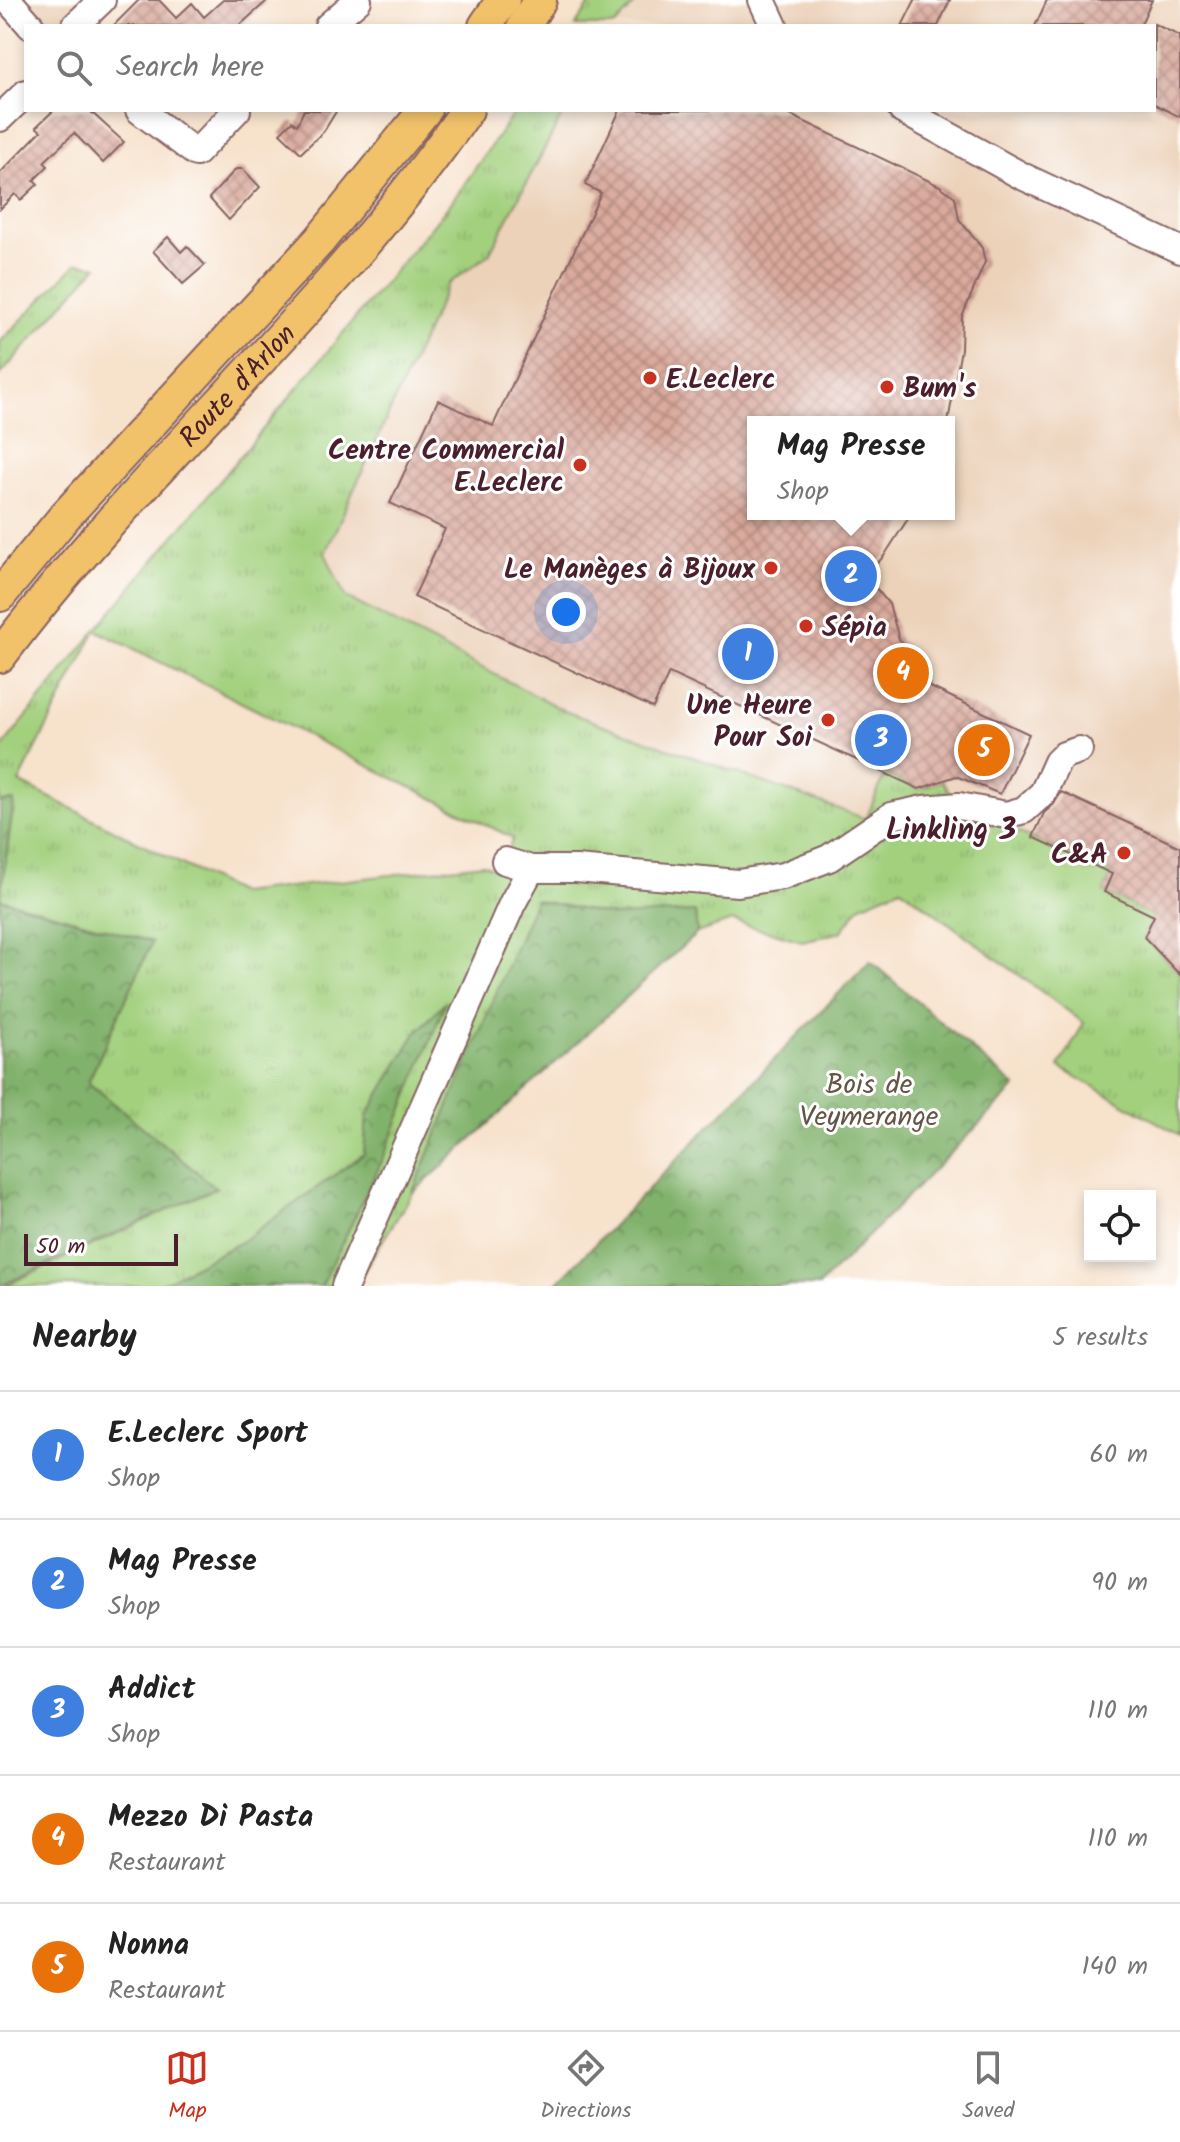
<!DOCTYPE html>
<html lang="en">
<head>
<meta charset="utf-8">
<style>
  :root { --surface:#fff; --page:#f2f2f2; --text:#222; --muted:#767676; --line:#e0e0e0; --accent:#c8321e }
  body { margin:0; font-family:Kalam,sans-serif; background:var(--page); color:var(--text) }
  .controls { position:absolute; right:24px; bottom:24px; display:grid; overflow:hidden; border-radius:0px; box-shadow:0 4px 12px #0003 }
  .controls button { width:72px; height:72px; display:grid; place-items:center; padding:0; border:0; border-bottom:2px solid var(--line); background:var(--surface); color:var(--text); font:40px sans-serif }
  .scale { position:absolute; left:24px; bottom:20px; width:154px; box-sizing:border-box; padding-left:8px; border:4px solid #4a1f2b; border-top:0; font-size:22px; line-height:28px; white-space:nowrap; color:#4a1f2b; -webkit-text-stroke:6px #fff; paint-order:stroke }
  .you { position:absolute; left:566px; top:612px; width:28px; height:28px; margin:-20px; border:6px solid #fff; border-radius:50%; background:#1a73e8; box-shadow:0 0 0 12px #1a73e833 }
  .badge { display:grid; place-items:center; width:52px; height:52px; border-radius:50%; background:var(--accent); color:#fff; font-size:26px; font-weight:700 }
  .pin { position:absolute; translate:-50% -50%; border:4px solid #fff; box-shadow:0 2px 8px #0006 }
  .popup { position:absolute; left:747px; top:416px; width:208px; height:104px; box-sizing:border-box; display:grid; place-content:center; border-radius:0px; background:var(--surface); filter:drop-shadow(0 2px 6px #0005); font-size:26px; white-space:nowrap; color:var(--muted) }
  .popup b { font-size:30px; color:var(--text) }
  .popup::after { content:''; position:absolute; left:50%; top:100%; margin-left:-16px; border:16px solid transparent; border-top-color:var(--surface) }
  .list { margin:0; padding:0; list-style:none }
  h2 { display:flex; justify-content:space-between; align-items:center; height:104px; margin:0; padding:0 32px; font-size:34px }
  h2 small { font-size:26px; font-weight:400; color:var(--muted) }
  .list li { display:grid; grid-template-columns:52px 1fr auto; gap:24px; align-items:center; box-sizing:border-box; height:128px; padding:0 32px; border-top:2px solid var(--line) }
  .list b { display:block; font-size:30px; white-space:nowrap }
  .list p { margin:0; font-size:26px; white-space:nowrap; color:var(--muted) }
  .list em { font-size:26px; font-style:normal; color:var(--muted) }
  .icon { flex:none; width:44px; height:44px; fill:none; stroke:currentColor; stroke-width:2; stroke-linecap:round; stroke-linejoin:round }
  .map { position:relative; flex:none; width:1180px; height:1286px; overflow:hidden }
  .search { position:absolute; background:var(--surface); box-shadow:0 4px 12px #0003; left:24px; right:24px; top:24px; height:88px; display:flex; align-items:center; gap:20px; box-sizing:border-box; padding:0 28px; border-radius:0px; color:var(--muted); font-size:30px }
  .sheet { height:744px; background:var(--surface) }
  nav { display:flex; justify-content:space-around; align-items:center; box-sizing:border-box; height:112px; border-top:2px solid var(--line); background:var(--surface); font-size:22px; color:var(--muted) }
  nav a { display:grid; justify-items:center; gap:4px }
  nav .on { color:var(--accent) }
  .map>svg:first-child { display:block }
</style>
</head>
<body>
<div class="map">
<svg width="1180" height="1286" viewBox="0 0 1180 1286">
  <defs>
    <pattern id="grass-tufts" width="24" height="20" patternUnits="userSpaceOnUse" patternTransform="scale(2)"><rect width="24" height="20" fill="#a2d07d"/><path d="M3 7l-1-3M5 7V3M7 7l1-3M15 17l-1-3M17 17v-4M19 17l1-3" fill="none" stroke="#8db26c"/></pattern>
    <pattern id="forest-crowns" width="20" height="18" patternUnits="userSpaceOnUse" patternTransform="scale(2)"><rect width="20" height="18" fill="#81b26c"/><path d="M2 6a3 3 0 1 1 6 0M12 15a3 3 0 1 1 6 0" fill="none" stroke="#6c9059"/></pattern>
    <pattern id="building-cross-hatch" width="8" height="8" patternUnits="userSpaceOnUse" patternTransform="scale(2)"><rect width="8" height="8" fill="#daaa9d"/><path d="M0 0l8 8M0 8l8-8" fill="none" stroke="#b38a80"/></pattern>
  </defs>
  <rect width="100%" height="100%" fill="#fff"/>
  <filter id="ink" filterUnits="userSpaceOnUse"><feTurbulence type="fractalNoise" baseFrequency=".0125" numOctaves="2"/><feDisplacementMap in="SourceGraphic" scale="16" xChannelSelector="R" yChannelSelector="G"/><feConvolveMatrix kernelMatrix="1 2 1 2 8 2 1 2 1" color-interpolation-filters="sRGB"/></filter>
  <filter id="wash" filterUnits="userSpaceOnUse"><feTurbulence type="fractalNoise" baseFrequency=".006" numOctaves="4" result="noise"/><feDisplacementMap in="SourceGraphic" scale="32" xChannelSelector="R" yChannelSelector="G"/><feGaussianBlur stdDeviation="1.8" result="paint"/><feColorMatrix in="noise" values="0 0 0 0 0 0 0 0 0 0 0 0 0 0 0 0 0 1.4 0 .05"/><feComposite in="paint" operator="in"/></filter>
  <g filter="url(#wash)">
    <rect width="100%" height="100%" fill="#f7e2cc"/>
    <g fill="#ecd2b9" fill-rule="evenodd">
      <polygon points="30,0 87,0 55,26 52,26"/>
      <path d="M 639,0 L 1180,0 L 1180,974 L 1144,937 L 1154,915 L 1104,892 L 959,806 L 885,774 L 866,819 L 567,712 L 345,597 L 325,553 L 448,284 L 489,254 L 565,110 L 1154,110 L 1154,26 L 614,26 ZM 753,422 L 949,422 L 949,514 L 753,514 Z"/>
    </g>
    <g fill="url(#grass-tufts)" stroke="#767854" stroke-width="2" fill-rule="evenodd">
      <polygon points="593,0 639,0 614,26 575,26"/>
      <path d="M 516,110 L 565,110 L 489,254 L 448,284 L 325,553 L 345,597 L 567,712 L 866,819 L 885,774 L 919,789 L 942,781 L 959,806 L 1112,874 L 1104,892 L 1154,916 L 1144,937 L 1180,974 L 1180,1135 L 1059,1067 L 1084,1023 L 901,888 L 861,905 L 841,932 L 802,941 L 732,921 L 697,933 L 695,912 L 614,916 L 536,900 L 412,1194 L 354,1286 L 321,1286 L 381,1163 L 445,1003 L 416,1033 L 367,1116 L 364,1154 L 241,1242 L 157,1286 L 5,1286 L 215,1188 L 88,1082 L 152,942 L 0,899 L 14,802 L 0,802 L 0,750 L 96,630 L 451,203 ZM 96,630 L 513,838 L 500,871 L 483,864 L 239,893 L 19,782 Z"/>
      <polygon points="77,263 97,266 0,375 0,342"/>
    </g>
    <g fill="url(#forest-crowns)" stroke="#66684c" stroke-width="2">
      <polygon points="14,801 0,899 152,942 88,1082 216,1188 0,1286 0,802"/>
      <polygon points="535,900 614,916 695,912 697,933 412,1194"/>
      <polygon points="870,961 1016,1087 819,1286 554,1286"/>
      <polygon points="446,1001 381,1163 321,1286 157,1286 241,1242 364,1154 367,1116 416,1033"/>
    </g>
    <g id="blocks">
      <g fill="url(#building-cross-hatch)">
        <polygon points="139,0 159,0 176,18 192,3 204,17 223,0 268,0 239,26 113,26"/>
        <polygon points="915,0 950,0 938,26 902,26"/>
        <polygon points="1047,0 1152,0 1140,26 1035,26"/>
        <polygon points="1154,24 1180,36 1180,117 1154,104"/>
        <polygon points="54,110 89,110 124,142 103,163 74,133 44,162 48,166 34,180 38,184 21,200 15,194 0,209 0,173 41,131 36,127"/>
        <polygon points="304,110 337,110 324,131 301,153 280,133 292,121 297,125"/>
        <polygon points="620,110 780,110 940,186 955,197 959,219 982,248 985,262 962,317 961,349 948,422 753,422 753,514 911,514 884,556 866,576 889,604 899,639 914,655 922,667 924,684 1029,734 1000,794 956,776 919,789 669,673 653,708 414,597 445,529 390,503 438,400 493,426 601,193 585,185"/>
        <polygon points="236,169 243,169 260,187 229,220 209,198"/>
        <polygon points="168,237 181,252 187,246 205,265 183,284 153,251"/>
        <polygon points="1061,792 1180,847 1180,975 1144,937 1154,916 1104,892 1112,874 1033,837 1044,813 1054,804"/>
      </g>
    </g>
  </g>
  <g filter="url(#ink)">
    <use href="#blocks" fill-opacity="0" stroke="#876363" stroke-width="2"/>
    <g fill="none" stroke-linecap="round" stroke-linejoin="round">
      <g stroke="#876363" stroke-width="30">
        <g id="minor">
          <polyline points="8,0 31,26"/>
          <polyline points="762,0 774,26"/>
          <polyline points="75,26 102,0"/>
          <polyline points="328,26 358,0"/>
          <polyline points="139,110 196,153 237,110"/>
          <polyline points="902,110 1022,176 1180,250"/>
          <polyline points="0,118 26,93"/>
          <polyline points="505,861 531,869 576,869 738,883 783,876 829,858 891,816 924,809 959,806 1006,815 1024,810 1043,793 1057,762 1064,755 1079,750"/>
          <polyline points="345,1286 512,904 531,869"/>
        </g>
      </g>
      <g stroke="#876363" stroke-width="36">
        <g id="major">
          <polyline points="485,26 503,0"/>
          <polyline points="524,26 540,0"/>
          <polyline points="0,595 66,515 319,241 425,110"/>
          <path id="s1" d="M 0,656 C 144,464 331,308 467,110"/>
        </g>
      </g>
      <use href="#minor" stroke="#fff" stroke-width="26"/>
      <use href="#major" stroke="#f2c26a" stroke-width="32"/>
    </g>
  </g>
  <g fill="#c8321e" stroke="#fff" stroke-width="3">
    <circle cx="650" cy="378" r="8"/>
    <circle cx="887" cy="387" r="8"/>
    <circle cx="580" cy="465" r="8"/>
    <circle cx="771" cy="568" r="8"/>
    <circle cx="806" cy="626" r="8"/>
    <circle cx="828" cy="720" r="8"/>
    <circle cx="1124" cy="853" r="8"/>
  </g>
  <g text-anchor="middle" stroke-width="6" stroke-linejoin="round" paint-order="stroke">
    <g font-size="28" font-weight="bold" fill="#4a1f2b" stroke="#fff" text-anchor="end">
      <text x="666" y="388" text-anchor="start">E.Leclerc</text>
      <text x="903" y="397" text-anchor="start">Bum's</text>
      <text x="564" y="459">Centre Commercial<tspan x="564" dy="32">E.Leclerc</tspan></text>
      <text x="755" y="578">Le Manèges à Bijoux</text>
      <text x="822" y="636" text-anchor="start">Sépia</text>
      <text x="812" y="714">Une Heure<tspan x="812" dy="32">Pour Soi</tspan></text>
      <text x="1108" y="863">C&amp;A</text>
    </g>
    <g font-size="28" fill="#4a1f2b" stroke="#fff">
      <text dy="10" stroke="none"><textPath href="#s1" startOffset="360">Route d'Arlon</textPath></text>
    </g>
    <g font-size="28" fill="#645444" stroke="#fff">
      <text x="869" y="1093">Bois de<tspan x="869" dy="32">Veymerange</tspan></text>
    </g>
    <g font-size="30" font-weight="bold" fill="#4a1f2b" stroke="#fff">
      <text x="951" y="839">Linkling 3</text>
    </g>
  </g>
</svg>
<div class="controls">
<button><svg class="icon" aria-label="locate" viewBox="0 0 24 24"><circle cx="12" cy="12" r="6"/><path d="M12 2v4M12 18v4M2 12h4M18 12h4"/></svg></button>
</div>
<div class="scale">50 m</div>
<div class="you"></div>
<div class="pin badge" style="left:748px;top:654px;background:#3f7fe0">1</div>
<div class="pin badge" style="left:851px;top:576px;background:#3f7fe0">2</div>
<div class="popup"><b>Mag Presse</b>Shop</div>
<div class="pin badge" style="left:881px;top:740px;background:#3f7fe0">3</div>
<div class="pin badge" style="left:903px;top:673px;background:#e8710a">4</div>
<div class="pin badge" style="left:984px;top:750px;background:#e8710a">5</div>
<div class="search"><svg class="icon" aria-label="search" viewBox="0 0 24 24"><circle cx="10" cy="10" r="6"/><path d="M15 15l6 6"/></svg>Search here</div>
</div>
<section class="sheet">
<h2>Nearby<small>5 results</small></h2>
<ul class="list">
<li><span class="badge" style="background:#3f7fe0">1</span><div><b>E.Leclerc Sport</b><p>Shop</p></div><em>60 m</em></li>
<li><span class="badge" style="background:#3f7fe0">2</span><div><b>Mag Presse</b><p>Shop</p></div><em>90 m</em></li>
<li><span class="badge" style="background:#3f7fe0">3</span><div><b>Addict</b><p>Shop</p></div><em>110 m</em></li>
<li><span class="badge" style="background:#e8710a">4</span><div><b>Mezzo Di Pasta</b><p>Restaurant</p></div><em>110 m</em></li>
<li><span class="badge" style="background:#e8710a">5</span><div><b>Nonna</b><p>Restaurant</p></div><em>140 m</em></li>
</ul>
</section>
<nav>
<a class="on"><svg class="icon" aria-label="map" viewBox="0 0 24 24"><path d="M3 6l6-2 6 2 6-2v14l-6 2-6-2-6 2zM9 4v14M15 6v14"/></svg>Map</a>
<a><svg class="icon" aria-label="directions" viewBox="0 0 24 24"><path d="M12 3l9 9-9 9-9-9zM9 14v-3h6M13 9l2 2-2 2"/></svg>Directions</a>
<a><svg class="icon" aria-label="saved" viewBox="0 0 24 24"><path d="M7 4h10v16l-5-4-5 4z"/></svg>Saved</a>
</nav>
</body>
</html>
